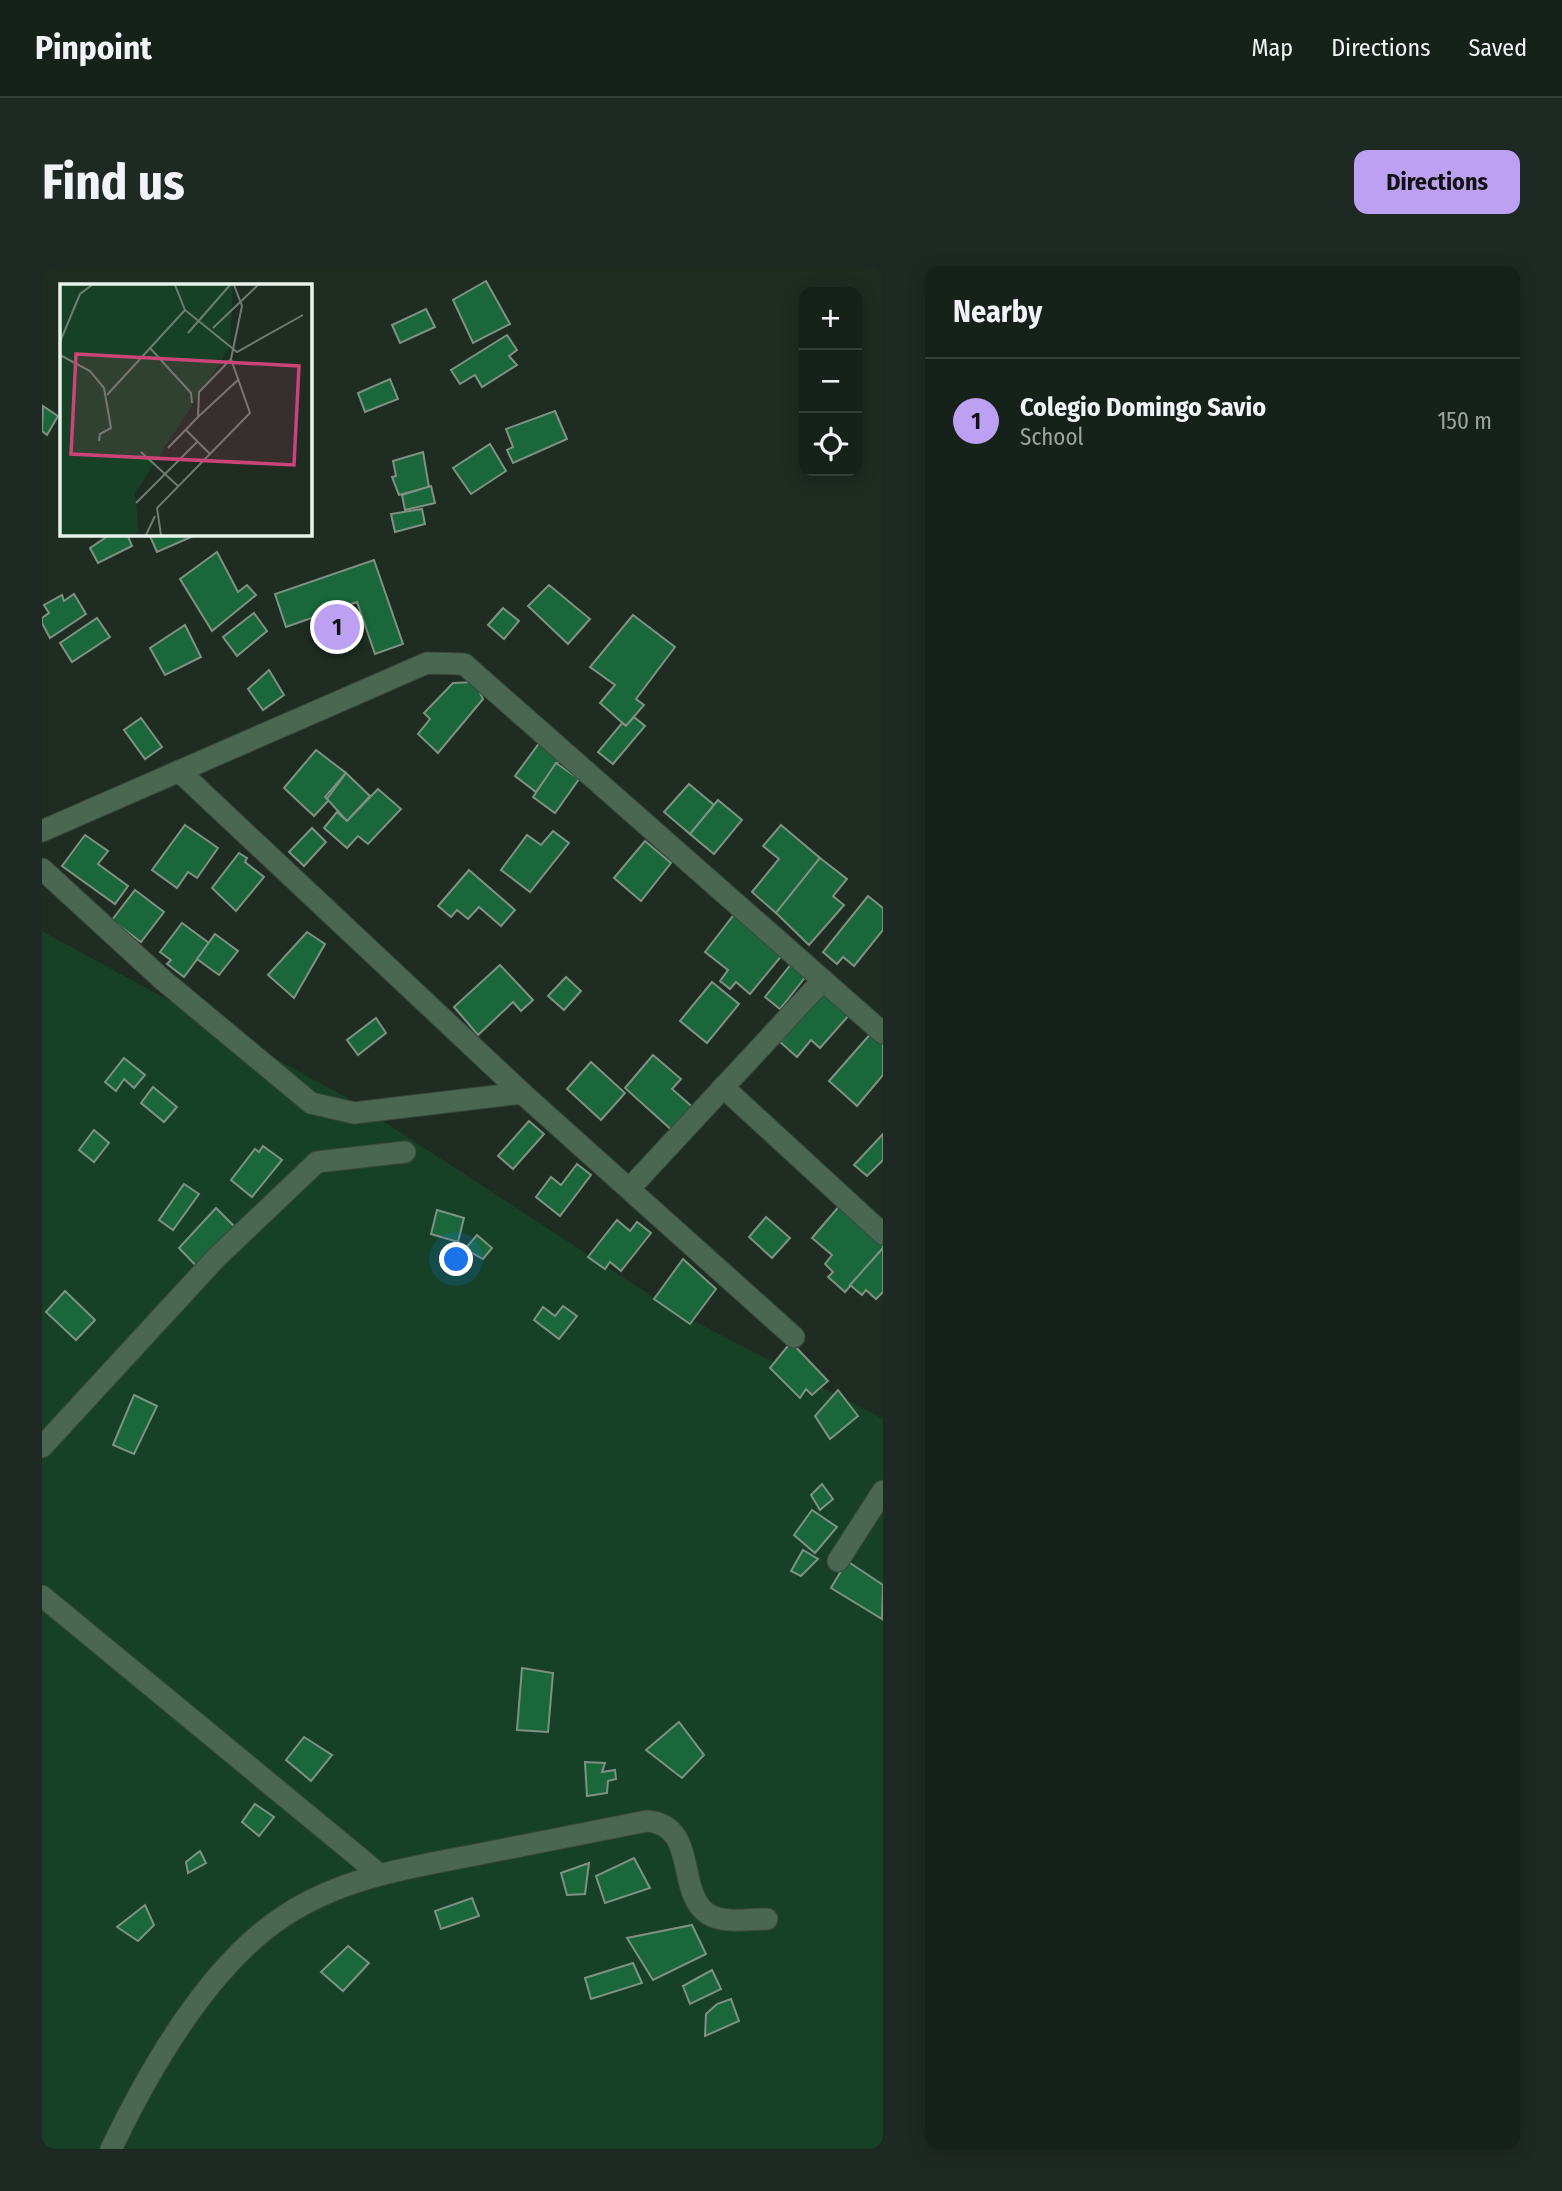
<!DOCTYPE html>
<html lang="en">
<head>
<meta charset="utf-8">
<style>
  :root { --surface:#16211a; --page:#1f2923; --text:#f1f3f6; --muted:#9ea3a2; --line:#353e39; --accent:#bca0f2 }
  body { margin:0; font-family:"Fira Sans Condensed",sans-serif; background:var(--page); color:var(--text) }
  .controls { position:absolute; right:21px; top:21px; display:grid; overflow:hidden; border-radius:14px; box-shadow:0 4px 18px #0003 }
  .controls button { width:63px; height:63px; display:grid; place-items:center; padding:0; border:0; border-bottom:2px solid var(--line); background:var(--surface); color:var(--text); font:35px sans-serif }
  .you { position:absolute; left:415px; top:994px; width:24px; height:24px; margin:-18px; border:5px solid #fff; border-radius:50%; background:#1a73e8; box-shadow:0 0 0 10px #1a73e833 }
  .badge { display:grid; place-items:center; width:46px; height:46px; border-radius:50%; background:var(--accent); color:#111; font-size:23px; font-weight:700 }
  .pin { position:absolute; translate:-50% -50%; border:4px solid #fff; box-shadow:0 2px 7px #0006 }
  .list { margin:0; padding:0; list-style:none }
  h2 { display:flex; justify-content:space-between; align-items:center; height:91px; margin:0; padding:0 28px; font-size:30px }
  h2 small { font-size:23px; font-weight:400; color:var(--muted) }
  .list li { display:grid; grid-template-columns:46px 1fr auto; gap:21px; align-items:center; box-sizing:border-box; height:126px; padding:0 28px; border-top:2px solid var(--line) }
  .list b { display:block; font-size:26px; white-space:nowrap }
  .list p { margin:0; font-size:23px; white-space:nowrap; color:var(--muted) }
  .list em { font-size:23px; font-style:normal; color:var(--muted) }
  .icon { flex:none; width:38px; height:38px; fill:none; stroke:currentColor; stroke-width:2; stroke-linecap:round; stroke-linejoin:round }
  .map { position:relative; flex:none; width:841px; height:1883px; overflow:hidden; border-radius:14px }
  header { display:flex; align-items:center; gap:42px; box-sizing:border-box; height:98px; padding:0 35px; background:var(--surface); border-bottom:2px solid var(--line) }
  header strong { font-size:33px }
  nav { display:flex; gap:38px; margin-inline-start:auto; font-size:24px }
  .intro { display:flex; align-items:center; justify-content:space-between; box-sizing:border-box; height:168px; padding:0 42px }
  h1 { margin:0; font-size:49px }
  .button { padding:18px 32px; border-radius:14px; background:var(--accent); color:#111; font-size:24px; font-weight:700 }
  main { display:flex; gap:42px; padding:0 42px }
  aside { flex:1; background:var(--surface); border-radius:14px; box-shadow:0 4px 18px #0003 }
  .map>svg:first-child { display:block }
</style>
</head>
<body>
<header>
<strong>Pinpoint</strong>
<nav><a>Map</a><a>Directions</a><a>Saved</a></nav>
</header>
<div class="intro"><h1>Find us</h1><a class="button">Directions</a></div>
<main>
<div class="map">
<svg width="841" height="1883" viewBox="0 0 841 1883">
  <rect width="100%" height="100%" fill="#1e2c22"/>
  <polygon fill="#164126" points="0,665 307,833 631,1044 841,1153 841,1883 0,1883"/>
  <g fill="#19673a" stroke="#809184" stroke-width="2">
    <polygon points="444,15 468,58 431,77 411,34"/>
    <polygon points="384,43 393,61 358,77 350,59"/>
    <polygon points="465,69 475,84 467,90 475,99 440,121 433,109 418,118 409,104"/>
    <polygon points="348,113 356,133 323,146 316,127"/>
    <polygon points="1,140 16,150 5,169 0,165"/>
    <polygon points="513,145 525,173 471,197 465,184 471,181 464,163"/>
    <polygon points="448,178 464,205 429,228 411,202"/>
    <polygon points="381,186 387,221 357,229 350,211 354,210 351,195"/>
    <polygon points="389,220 393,237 363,244 360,229"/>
    <polygon points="380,243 383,258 353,266 349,248"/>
    <polygon points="69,268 85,268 90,280 56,297 48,282"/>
    <polygon points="107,268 156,268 115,286"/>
    <polygon points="175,286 196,326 205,319 214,329 170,365 138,313"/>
    <polygon points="332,294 361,378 333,388 315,336 244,361 233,328"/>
    <polygon points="507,319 548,353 526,378 486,340"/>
    <polygon points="32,328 44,348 8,372 0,357 0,352 7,347 2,339 20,329 22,335"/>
    <polygon points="461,342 477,355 462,373 446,359"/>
    <polygon points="212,347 225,365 195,390 181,371"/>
    <polygon points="591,349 633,381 594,433 602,439 584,460 558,437 573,419 548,401"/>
    <polygon points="55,352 68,371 30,396 18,377"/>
    <polygon points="143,359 159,391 123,409 108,382"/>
    <polygon points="227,404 242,429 221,444 206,423"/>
    <polygon points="433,416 441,433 396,487 376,468 388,453 382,447 411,417"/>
    <polygon points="592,451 603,460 571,498 556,486 580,457 584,460"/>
    <polygon points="99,452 120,481 103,493 82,464"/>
    <polygon points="498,476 519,492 494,526 473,510"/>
    <polygon points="274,484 304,507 283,531 287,534 272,550 242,522"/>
    <polygon points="514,497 537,513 513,547 491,531"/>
    <polygon points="304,507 328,530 305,555 285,533"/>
    <polygon points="647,518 672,539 648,568 622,546"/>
    <polygon points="336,523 359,543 326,578 316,570 305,582 282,562 295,546 305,555"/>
    <polygon points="676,534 700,554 672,588 648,568"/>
    <polygon points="143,559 176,582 155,612 146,606 135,622 110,604"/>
    <polygon points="739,559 778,592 734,647 710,626 737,593 721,580"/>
    <polygon points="270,562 284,576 262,600 247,586"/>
    <polygon points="511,565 527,577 488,626 459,604 485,569 499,579"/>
    <polygon points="43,569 66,585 56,598 86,620 73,638 20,600"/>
    <polygon points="603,575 629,597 599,635 572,612"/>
    <polygon points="197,587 205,592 203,596 222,611 194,645 170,622"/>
    <polygon points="778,592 805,613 791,630 802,639 767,679 734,647"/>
    <polygon points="427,604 473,644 459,660 437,641 426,653 415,644 409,651 396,640"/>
    <polygon points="93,624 122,646 99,676 70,654"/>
    <polygon points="826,630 841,642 841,664 812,700 801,691 795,698 781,686"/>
    <polygon points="694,646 741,688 708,728 694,716 688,723 678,715 686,704 663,686"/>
    <polygon points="140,657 167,677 142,711 125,698 129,694 118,686"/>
    <polygon points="265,666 283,678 252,732 226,709"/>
    <polygon points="173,668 196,685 177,709 155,693"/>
    <polygon points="750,697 765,709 738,743 723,731"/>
    <polygon points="458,699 491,734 479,745 471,736 436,769 412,741"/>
    <polygon points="524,711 539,725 522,744 506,730"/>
    <polygon points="670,716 697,738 665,777 638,755"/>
    <polygon points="782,725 808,748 778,782 769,774 755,791 738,776"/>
    <polygon points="334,752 344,767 316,789 305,774"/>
    <polygon points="831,765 841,774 841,809 815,840 787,815"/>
    <polygon points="611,789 639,813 630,823 654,844 633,867 583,822"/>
    <polygon points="82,792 103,809 92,822 82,813 74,825 63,816"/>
    <polygon points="549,796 583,827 559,854 525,823"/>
    <polygon points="111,821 135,841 122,856 99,837"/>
    <polygon points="487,855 502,868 471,903 456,890"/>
    <polygon points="52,864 67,877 52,896 37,884"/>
    <polygon points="841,868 841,894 825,910 812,899"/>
    <polygon points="221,880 240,894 210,931 189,914 213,883 217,886"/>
    <polygon points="535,898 549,909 518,950 494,931 509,911 519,919"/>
    <polygon points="142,918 157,928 131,964 117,954"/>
    <polygon points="799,938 841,976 841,982 803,1026 786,1011 791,1006 783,998 790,989 770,972"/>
    <polygon points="174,942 198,966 159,1005 137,982"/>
    <polygon points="395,944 422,952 416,976 389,968"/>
    <polygon points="724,951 748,972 730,992 707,971"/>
    <polygon points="575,954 588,965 595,956 609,967 579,1005 568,996 563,1003 546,991"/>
    <polygon points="435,969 450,982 441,993 423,983"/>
    <polygon points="841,982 841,1026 834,1033 824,1024 820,1029 808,1019"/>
    <polygon points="641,993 674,1023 648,1058 612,1033"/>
    <polygon points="23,1025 53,1054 34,1074 4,1046"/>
    <polygon points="521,1040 535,1050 517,1073 492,1054 501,1041 513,1050"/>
    <polygon points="749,1076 786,1115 770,1129 764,1123 758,1132 728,1102"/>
    <polygon points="796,1124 816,1150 788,1173 773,1150"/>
    <polygon points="92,1129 115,1140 92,1188 71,1179"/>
    <polygon points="780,1218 791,1233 778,1244 769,1229"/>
    <polygon points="770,1244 795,1261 773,1287 752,1269"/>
    <polygon points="761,1284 776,1293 759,1310 749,1305"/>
    <polygon points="805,1295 841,1319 840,1353 789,1322"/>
    <polygon points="480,1402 511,1407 506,1466 475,1464"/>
    <polygon points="637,1456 662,1489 640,1512 604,1484"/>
    <polygon points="262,1471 290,1489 269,1515 244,1494"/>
    <polygon points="543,1496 563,1497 560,1506 573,1504 574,1513 566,1515 565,1527 545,1530"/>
    <polygon points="213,1538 232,1551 217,1570 200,1556"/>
    <polygon points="158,1585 164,1597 146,1607 144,1596"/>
    <polygon points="592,1592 608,1622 563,1637 554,1610"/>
    <polygon points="547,1597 543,1628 525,1629 519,1607"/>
    <polygon points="430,1632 437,1650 399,1663 393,1645"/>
    <polygon points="103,1639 112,1659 96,1675 75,1661"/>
    <polygon points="650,1659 664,1688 611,1714 585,1672"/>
    <polygon points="306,1680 327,1697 301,1725 279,1706"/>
    <polygon points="591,1697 600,1717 549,1733 543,1712"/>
    <polygon points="670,1704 679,1723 648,1738 641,1720"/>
    <polygon points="689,1733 697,1755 663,1770 664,1748 675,1738"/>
  </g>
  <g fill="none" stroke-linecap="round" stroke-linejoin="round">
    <g stroke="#3a483e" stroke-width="23">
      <g id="minor">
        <polyline points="137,505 480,827"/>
        <polyline points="0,565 385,397 422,398 841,767"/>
        <polyline points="0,603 121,714 269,837 312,847 480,827 752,1071"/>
        <polyline points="681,821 841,968"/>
        <polyline points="588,922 781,714"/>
        <polyline points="0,1181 174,992 275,896 363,886"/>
        <polyline points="796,1295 841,1225"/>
        <polyline points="0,1330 336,1607"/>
        <path d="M 69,1883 C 107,1804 167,1699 242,1650 C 301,1611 370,1601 438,1588 C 494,1577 549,1566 605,1555 C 657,1559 633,1626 666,1648 C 682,1658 708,1653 725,1653"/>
      </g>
    </g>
    <use href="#minor" stroke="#4a6752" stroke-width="21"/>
  </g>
  <g transform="translate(18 18)">
    <rect width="252" height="252" fill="#1e2c22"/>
    <path d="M 0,1 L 173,1 L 170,63 L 75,209 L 79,251 L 0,251 Z" fill="#164126"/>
    <path fill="none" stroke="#6f7b72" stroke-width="2" d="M 115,1 L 125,26 L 177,68 L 243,31M 153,44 L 198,1M 128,49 L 170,1M 0,58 L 20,10 L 32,1M 90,64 L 131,109 L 132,119M 0,71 L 30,87 L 44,104 L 51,144 L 40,150 L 39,157M 47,111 L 125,26M 138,133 L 179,95M 126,146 L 150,170M 108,164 L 138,133 L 139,108 L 171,75M 81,168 L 118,202M 76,219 L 138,157M 86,251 L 95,232M 101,251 L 97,224 L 190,129 L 171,75 L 182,22 L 174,1"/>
    <path fill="#ca4478" fill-opacity="0.15" stroke="#ca4478" stroke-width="3.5" d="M 16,70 L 239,82 L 234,181 L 11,170 Z"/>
    <rect width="252" height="252" fill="none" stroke="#e9f2eb" stroke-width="3.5"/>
  </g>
</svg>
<div class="controls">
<button>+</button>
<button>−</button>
<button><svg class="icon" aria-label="locate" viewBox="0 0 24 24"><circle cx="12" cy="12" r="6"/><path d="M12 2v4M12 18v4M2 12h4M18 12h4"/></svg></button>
</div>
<div class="you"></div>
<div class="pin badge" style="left:295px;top:361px">1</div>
</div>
<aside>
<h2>Nearby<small></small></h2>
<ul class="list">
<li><span class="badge">1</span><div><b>Colegio Domingo Savio</b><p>School</p></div><em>150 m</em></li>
</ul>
</aside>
</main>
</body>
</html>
